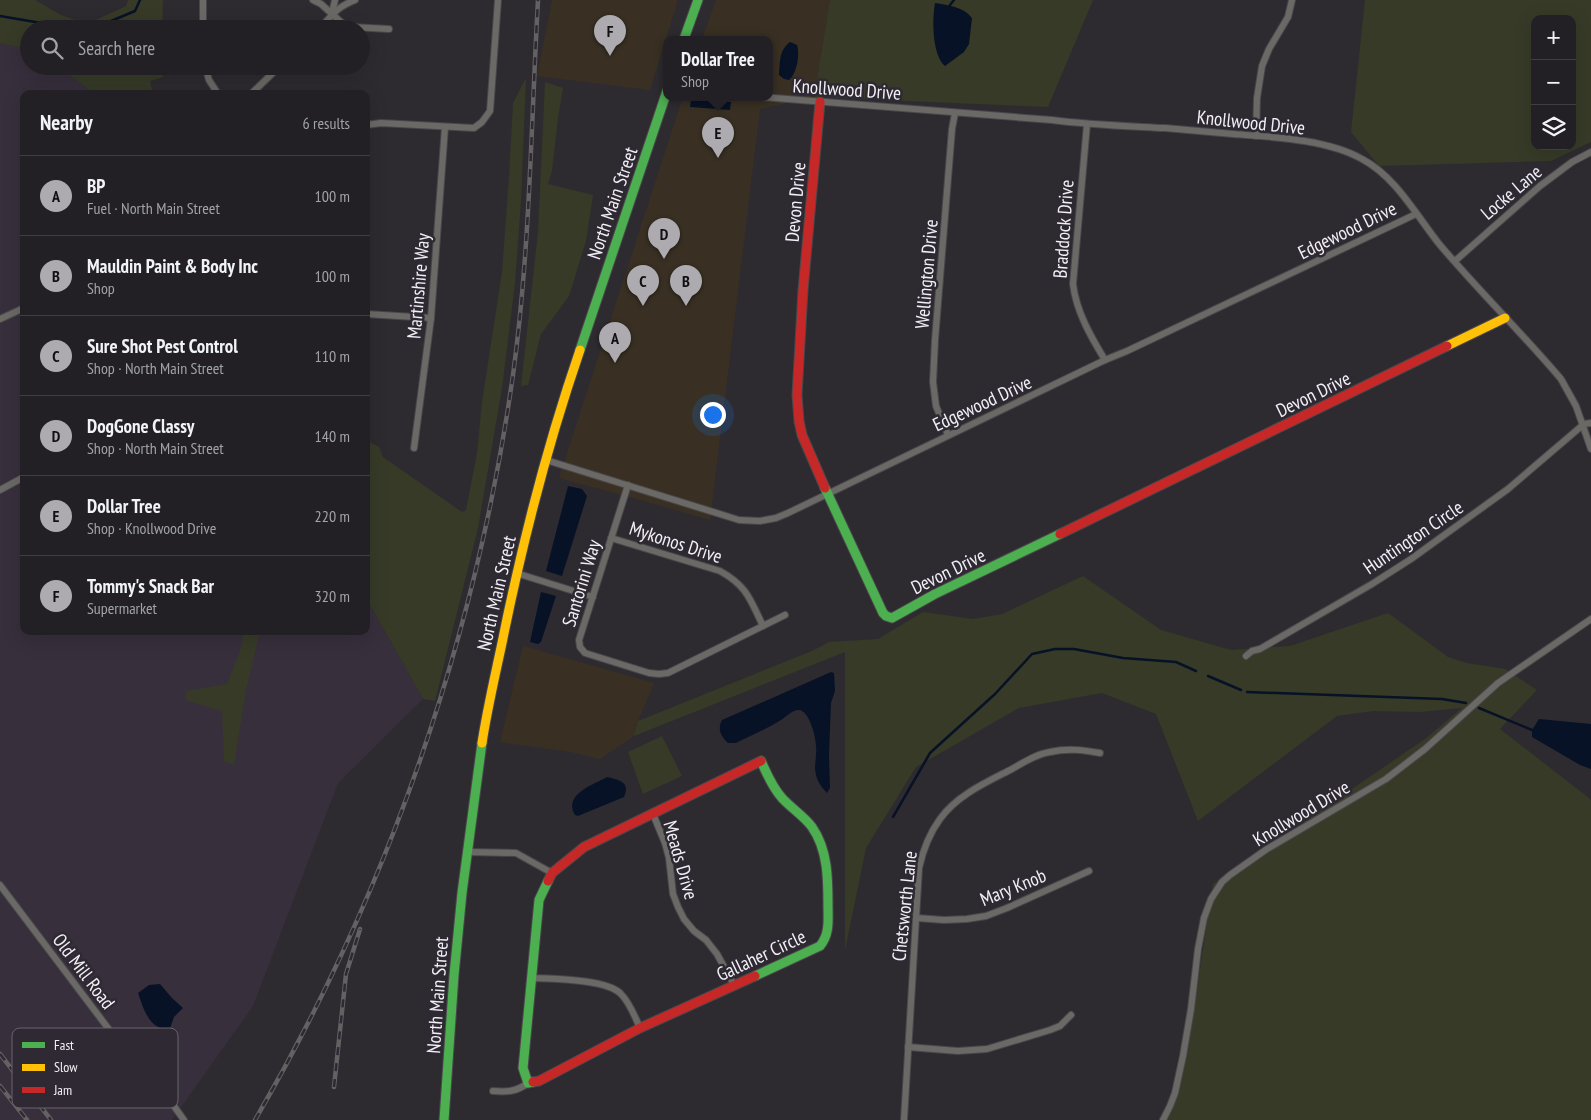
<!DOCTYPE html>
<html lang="en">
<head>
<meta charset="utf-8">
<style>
  :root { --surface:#222024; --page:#2e2d31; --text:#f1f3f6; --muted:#a2a3a6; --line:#3f3e41; --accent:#adaab0 }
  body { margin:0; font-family:"PT Sans Narrow",sans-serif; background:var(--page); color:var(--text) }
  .controls { position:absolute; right:15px; top:15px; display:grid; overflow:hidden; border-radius:10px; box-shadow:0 5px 20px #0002 }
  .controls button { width:45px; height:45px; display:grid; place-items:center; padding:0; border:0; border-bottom:1px solid var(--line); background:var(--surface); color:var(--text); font:25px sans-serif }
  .you { position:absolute; left:712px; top:414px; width:18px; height:18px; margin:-12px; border:4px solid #fff; border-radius:50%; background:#1a73e8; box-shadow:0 0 0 8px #1a73e833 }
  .badge { display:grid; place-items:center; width:32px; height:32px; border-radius:50%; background:var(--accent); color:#111; font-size:16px; font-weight:700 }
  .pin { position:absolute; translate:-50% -41px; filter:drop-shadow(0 1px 2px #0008) }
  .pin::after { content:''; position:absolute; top:26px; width:18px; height:15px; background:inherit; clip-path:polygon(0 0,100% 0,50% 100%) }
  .popup { position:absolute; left:663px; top:36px; width:110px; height:65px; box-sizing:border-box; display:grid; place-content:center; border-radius:10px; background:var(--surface); filter:drop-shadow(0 1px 4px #0005); font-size:16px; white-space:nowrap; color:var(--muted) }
  .popup b { font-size:19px; color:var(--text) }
  .popup::after { content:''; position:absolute; left:50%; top:100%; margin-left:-10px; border:10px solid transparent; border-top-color:var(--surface) }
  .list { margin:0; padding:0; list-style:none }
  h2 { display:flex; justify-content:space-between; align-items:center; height:65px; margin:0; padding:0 20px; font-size:21px }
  h2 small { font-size:16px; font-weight:400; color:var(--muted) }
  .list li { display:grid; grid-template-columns:32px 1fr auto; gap:15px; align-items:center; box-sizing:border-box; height:80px; padding:0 20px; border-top:1px solid var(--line) }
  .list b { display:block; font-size:19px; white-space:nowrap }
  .list p { margin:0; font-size:16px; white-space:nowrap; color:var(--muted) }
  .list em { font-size:16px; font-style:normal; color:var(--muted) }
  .icon { flex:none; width:28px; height:28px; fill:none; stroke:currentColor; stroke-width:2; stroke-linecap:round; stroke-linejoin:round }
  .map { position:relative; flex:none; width:1591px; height:1120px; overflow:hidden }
  .search { position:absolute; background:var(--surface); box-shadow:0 5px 20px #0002; left:20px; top:20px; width:350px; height:55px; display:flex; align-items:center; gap:12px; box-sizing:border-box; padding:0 18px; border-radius:28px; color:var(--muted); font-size:19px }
  .panel { position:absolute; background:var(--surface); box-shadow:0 5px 20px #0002; left:20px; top:90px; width:350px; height:545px; border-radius:10px }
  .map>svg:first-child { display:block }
</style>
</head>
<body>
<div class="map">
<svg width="1591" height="1120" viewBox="0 0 1591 1120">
  <rect width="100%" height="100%" fill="#2e2b30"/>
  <g fill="#393023">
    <polygon points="552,0 678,0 650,90 537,76"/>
    <polygon points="716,0 830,0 814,97 760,109 710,520 644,501 559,478 683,97 769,97 769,39 702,39"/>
    <polygon points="523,646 654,683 638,721 634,736 600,759 571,752 500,742"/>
  </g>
  <polygon fill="#372f3c" points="0,43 29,50 29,66 57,66 95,94 24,94 24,631 366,631 366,598 423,699 338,783 253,1006 172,1120 0,1120"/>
  <g fill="#363a27" fill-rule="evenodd">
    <polygon points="0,0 35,0 61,15 87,24 126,6 128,0 163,0 162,29 29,29 29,50 0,43"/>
    <polygon points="830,0 1093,0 1048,107 814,97"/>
    <path d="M 1365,0 L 1591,0 L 1591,142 L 1551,161 L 1379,166 L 1351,132 ZM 1535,19 L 1572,19 L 1572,146 L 1535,146 Z"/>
    <polygon points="57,66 163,66 163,77 150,81 153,94 95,94"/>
    <polygon points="526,78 521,201 515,283 502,388 478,528 435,701 423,699 366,598 366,440 379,447 383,457 462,512 466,510 477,453 482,402 502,272 509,177 513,103"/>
    <polygon points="545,82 563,88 558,118 552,171 548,184 593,195 586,241 569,296 541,334 528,385 521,386 538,232"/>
    <polygon points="1083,576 1161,630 1231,650 1290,646 1388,613 1448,657 1467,663 1505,669 1537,690 1500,729 1589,798 1591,801 1591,1120 1162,1120 1190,1035 1213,884 1425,739 1462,708 1419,712 1373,711 1337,716 1198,821 1156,714 1102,693 1019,708 916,767 866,848 845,950 845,652 634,736 638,721 812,651 829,642 878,639 923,612 973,619 1002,614"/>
    <polygon points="243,631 260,631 247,686 234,765 224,761 222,711 185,700 186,691 227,684 242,645"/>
    <polygon points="662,736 682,776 643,794 628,752"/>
  </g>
  <g fill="#071226">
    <path d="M 935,3 C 948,5 964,7 972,18 L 969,44 L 964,52 L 945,66 C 932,55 932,19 935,3 Z"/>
    <path d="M 790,42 L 797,45 C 800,54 797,74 789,80 L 784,79 L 779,75 C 780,62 779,50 790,42 Z"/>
    <polygon points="691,99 731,102 730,110 690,107"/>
    <polygon points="568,486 582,489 587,496 562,576 546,571"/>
    <polygon points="541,592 556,596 541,642 538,644 530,642"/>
    <path d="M 831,672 L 834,673 L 835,691 L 831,703 L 829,755 L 830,788 L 827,793 C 820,786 816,779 815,769 C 815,761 817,753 816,746 C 816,737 809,709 798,710 C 791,711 786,717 781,720 C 767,729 751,735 736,743 L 728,743 C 721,736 717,730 722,720 Z"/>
    <polygon points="1539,719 1591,724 1591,769 1580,765 1532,737 1532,730"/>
    <path d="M 607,777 C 619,780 631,782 624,797 L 578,816 L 575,815 C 563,794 593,785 607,777 Z"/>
    <path d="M 160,984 L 172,998 L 183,1008 L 174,1017 L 169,1031 C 148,1027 144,1010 138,993 L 149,985 Z"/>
  </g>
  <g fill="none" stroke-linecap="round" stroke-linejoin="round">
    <g stroke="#071226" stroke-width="2.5">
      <polyline points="950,5 954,0"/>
      <polyline points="0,16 76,29"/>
      <polyline points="92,29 135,11 140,0"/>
      <polyline points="1208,676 1241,690"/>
      <polyline points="1247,692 1442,699 1466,703"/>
      <polyline points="1479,708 1532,730"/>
      <polyline points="893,817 930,753 995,694 1032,654 1055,649 1074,649 1123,658 1176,662 1196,671"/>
    </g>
    <g stroke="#49474b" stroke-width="8">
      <g id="street">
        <polyline points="313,0 321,4 342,23 351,27 389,29"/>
        <polyline points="332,13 335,0"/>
        <polyline points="203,29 203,0"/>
        <path d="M 319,29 C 333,15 335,8 355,0"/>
        <polyline points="205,66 209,80 218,94"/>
        <polyline points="251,94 280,66"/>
        <path d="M 761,97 L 1052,120 C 1089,125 1127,126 1165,128 C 1187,130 1210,132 1233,134 C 1272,137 1327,139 1362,159 C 1396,177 1416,215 1440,245 C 1479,291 1522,333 1561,379 L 1576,406 L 1591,449"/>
        <path d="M 1087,124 L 1073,284 C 1076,311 1091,337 1105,360"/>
        <polyline points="366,125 381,123 474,128 482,122 490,111 498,0"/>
        <polyline points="1256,136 1257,98 1262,66 1269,49 1288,17 1292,0"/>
        <polyline points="1455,261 1540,186 1572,162 1591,152"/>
        <polyline points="366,314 431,318"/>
        <polyline points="0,319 24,308"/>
        <polyline points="948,435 936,406 933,382 935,340 952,129 955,113"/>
        <polyline points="414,448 431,318 445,127"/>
        <polyline points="546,460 739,520 760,521 776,518 788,513 1105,360 1127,351 1416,214"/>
        <polyline points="628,485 579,640 580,647 585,653 649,673 659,674 668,673 785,615"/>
        <polyline points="0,490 24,477"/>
        <path d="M 611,538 L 720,571 C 747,586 750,599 763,626"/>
        <polyline points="516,573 593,597"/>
        <polyline points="1246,656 1252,651 1260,649 1372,584 1411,559 1508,489 1584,424 1591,423"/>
        <polyline points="653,814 665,843 669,858 673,894 678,907 684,919 694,931 706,940 717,954 734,985"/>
        <polyline points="468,852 516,853 552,873"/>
        <polyline points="0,885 123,1048 171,1102 184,1120"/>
        <polyline points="917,918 944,920 967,919 986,916 1007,908 1089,871"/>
        <path d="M 531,978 C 552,979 607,979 621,994 C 630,1003 635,1017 640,1028"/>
        <polyline points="908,1047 958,1051 987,1049 1050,1030 1060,1026 1071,1015"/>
        <path d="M 493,1091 C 507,1092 516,1092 528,1083"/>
        <path d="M 904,1120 L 919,868 C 923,850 929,834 940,819 C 957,795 987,782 1012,769 C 1024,762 1037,754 1050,752 C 1068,748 1083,750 1100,753"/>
        <polyline points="1163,1120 1170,1106 1175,1093 1183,1056 1191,1009 1198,949 1204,918 1211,899 1222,882 1230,875 1267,849 1386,779 1425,749 1498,683 1591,619"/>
      </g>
    </g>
    <g stroke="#49474b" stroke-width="11">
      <g id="fast">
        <polyline points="684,39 698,0"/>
        <polyline points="580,350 667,91"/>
        <polyline points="825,488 883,613 886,616 892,618 935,594 1060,534"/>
        <path d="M 755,976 L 820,946 C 830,934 828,920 828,906 C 828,879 828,850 812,827 C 804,816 791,808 782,798 C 772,787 767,774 761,761"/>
        <polyline points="533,1082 528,1083 523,1068 539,900 548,881"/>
        <polyline points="444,1120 454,975 462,893 482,743"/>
      </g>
    </g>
    <g stroke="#49474b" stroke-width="11">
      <g id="slow">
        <polyline points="1447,346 1505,318"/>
        <path d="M 482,743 C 487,710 495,676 502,643 C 522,544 547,446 580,350"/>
      </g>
    </g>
    <g stroke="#49474b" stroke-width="11">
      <g id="jam">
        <polyline points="820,102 803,290 797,395 799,421 802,435 825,488"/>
        <polyline points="1060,534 1447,346"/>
        <polyline points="548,881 552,873 584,847 761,761"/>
        <polyline points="533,1082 539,1081 640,1028 755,976"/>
      </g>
    </g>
    <use href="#street" stroke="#6b6966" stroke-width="6"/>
    <use href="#fast" stroke="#4caf50" stroke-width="9"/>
    <use href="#slow" stroke="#ffc107" stroke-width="9"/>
    <use href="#jam" stroke="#c62828" stroke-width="9"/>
    <g stroke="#646163" stroke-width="4.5">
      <g id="rail">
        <polyline points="0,1054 51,1120"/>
        <polyline points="0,1086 27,1120"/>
        <polyline points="334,1087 346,974 360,929"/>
        <path d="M 255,1120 C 388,892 476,637 513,375 C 530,251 531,125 538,0"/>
      </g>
    </g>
    <use href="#rail" stroke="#2e2932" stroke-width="2.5" stroke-dasharray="8" stroke-linecap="butt"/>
  </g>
  <g text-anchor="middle" stroke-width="5" stroke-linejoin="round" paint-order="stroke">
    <g font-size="19" fill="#f2eff5" stroke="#2e2932">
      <text transform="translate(847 89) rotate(4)" y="7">Knollwood Drive</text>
      <text transform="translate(1251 122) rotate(6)" y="7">Knollwood Drive</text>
      <text transform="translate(1511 192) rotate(-40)" y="7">Locke Lane</text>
      <text transform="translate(795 202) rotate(-85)" y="7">Devon Drive</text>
      <text transform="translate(612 203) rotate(-71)" y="7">North Main Street</text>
      <text transform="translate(1063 229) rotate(-86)" y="7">Braddock Drive</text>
      <text transform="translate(1347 230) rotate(-26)" y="7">Edgewood Drive</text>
      <text transform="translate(926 274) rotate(-85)" y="7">Wellington Drive</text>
      <text transform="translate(418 286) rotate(-85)" y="7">Martinshire Way</text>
      <text transform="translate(1313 394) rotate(-26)" y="7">Devon Drive</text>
      <text transform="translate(982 403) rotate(-25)" y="7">Edgewood Drive</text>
      <text transform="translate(1413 537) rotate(-34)" y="7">Huntington Circle</text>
      <text transform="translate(676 542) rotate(18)" y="7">Mykonos Drive</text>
      <text transform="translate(948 571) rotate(-26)" y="7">Devon Drive</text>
      <text transform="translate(581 583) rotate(-73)" y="7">Santorini Way</text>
      <text transform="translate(496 593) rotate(-77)" y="7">North Main Street</text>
      <text transform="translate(1301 813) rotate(-31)" y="7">Knollwood Drive</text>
      <text transform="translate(681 860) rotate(74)" y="7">Meads Drive</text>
      <text transform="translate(1013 887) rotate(-22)" y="7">Mary Knob</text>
      <text transform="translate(904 906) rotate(-84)" y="7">Chetsworth Lane</text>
      <text transform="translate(761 955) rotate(-25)" y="7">Gallaher Circle</text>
      <text transform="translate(84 971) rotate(53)" y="7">Old Mill Road</text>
      <text transform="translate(437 995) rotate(-86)" y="7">North Main Street</text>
    </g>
  </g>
  <rect x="12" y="1028" width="166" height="80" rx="8" fill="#2e2932" stroke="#69646c" stroke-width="1"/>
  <rect x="22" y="1042" width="23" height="6" fill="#4caf50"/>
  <rect x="22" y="1064" width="23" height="7" fill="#ffc107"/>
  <rect x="22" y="1087" width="23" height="6" fill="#c62828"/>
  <g font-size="14" fill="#f2eff5">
    <text x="54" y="1050">Fast</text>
    <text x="54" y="1072">Slow</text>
    <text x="54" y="1095">Jam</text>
  </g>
</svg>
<div class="controls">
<button>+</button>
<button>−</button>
<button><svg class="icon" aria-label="layers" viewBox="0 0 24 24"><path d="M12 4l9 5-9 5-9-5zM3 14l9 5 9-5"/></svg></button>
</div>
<div class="you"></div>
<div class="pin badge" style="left:615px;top:363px">A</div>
<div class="pin badge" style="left:686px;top:306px">B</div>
<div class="pin badge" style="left:643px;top:306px">C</div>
<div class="pin badge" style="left:664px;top:259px">D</div>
<div class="pin badge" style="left:718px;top:158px">E</div>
<div class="popup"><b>Dollar Tree</b>Shop</div>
<div class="pin badge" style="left:610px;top:56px">F</div>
<div class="search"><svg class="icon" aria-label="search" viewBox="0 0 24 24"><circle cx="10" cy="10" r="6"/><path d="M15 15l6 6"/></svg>Search here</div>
<section class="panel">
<h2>Nearby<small>6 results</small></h2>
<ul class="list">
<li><span class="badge">A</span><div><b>BP</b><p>Fuel · North Main Street</p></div><em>100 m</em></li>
<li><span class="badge">B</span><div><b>Mauldin Paint &amp; Body Inc</b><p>Shop</p></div><em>100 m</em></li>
<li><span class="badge">C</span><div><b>Sure Shot Pest Control</b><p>Shop · North Main Street</p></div><em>110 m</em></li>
<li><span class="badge">D</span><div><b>DogGone Classy</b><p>Shop · North Main Street</p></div><em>140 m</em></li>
<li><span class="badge">E</span><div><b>Dollar Tree</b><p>Shop · Knollwood Drive</p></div><em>220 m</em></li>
<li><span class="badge">F</span><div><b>Tommy's Snack Bar</b><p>Supermarket</p></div><em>320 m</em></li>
</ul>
</section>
</div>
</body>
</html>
